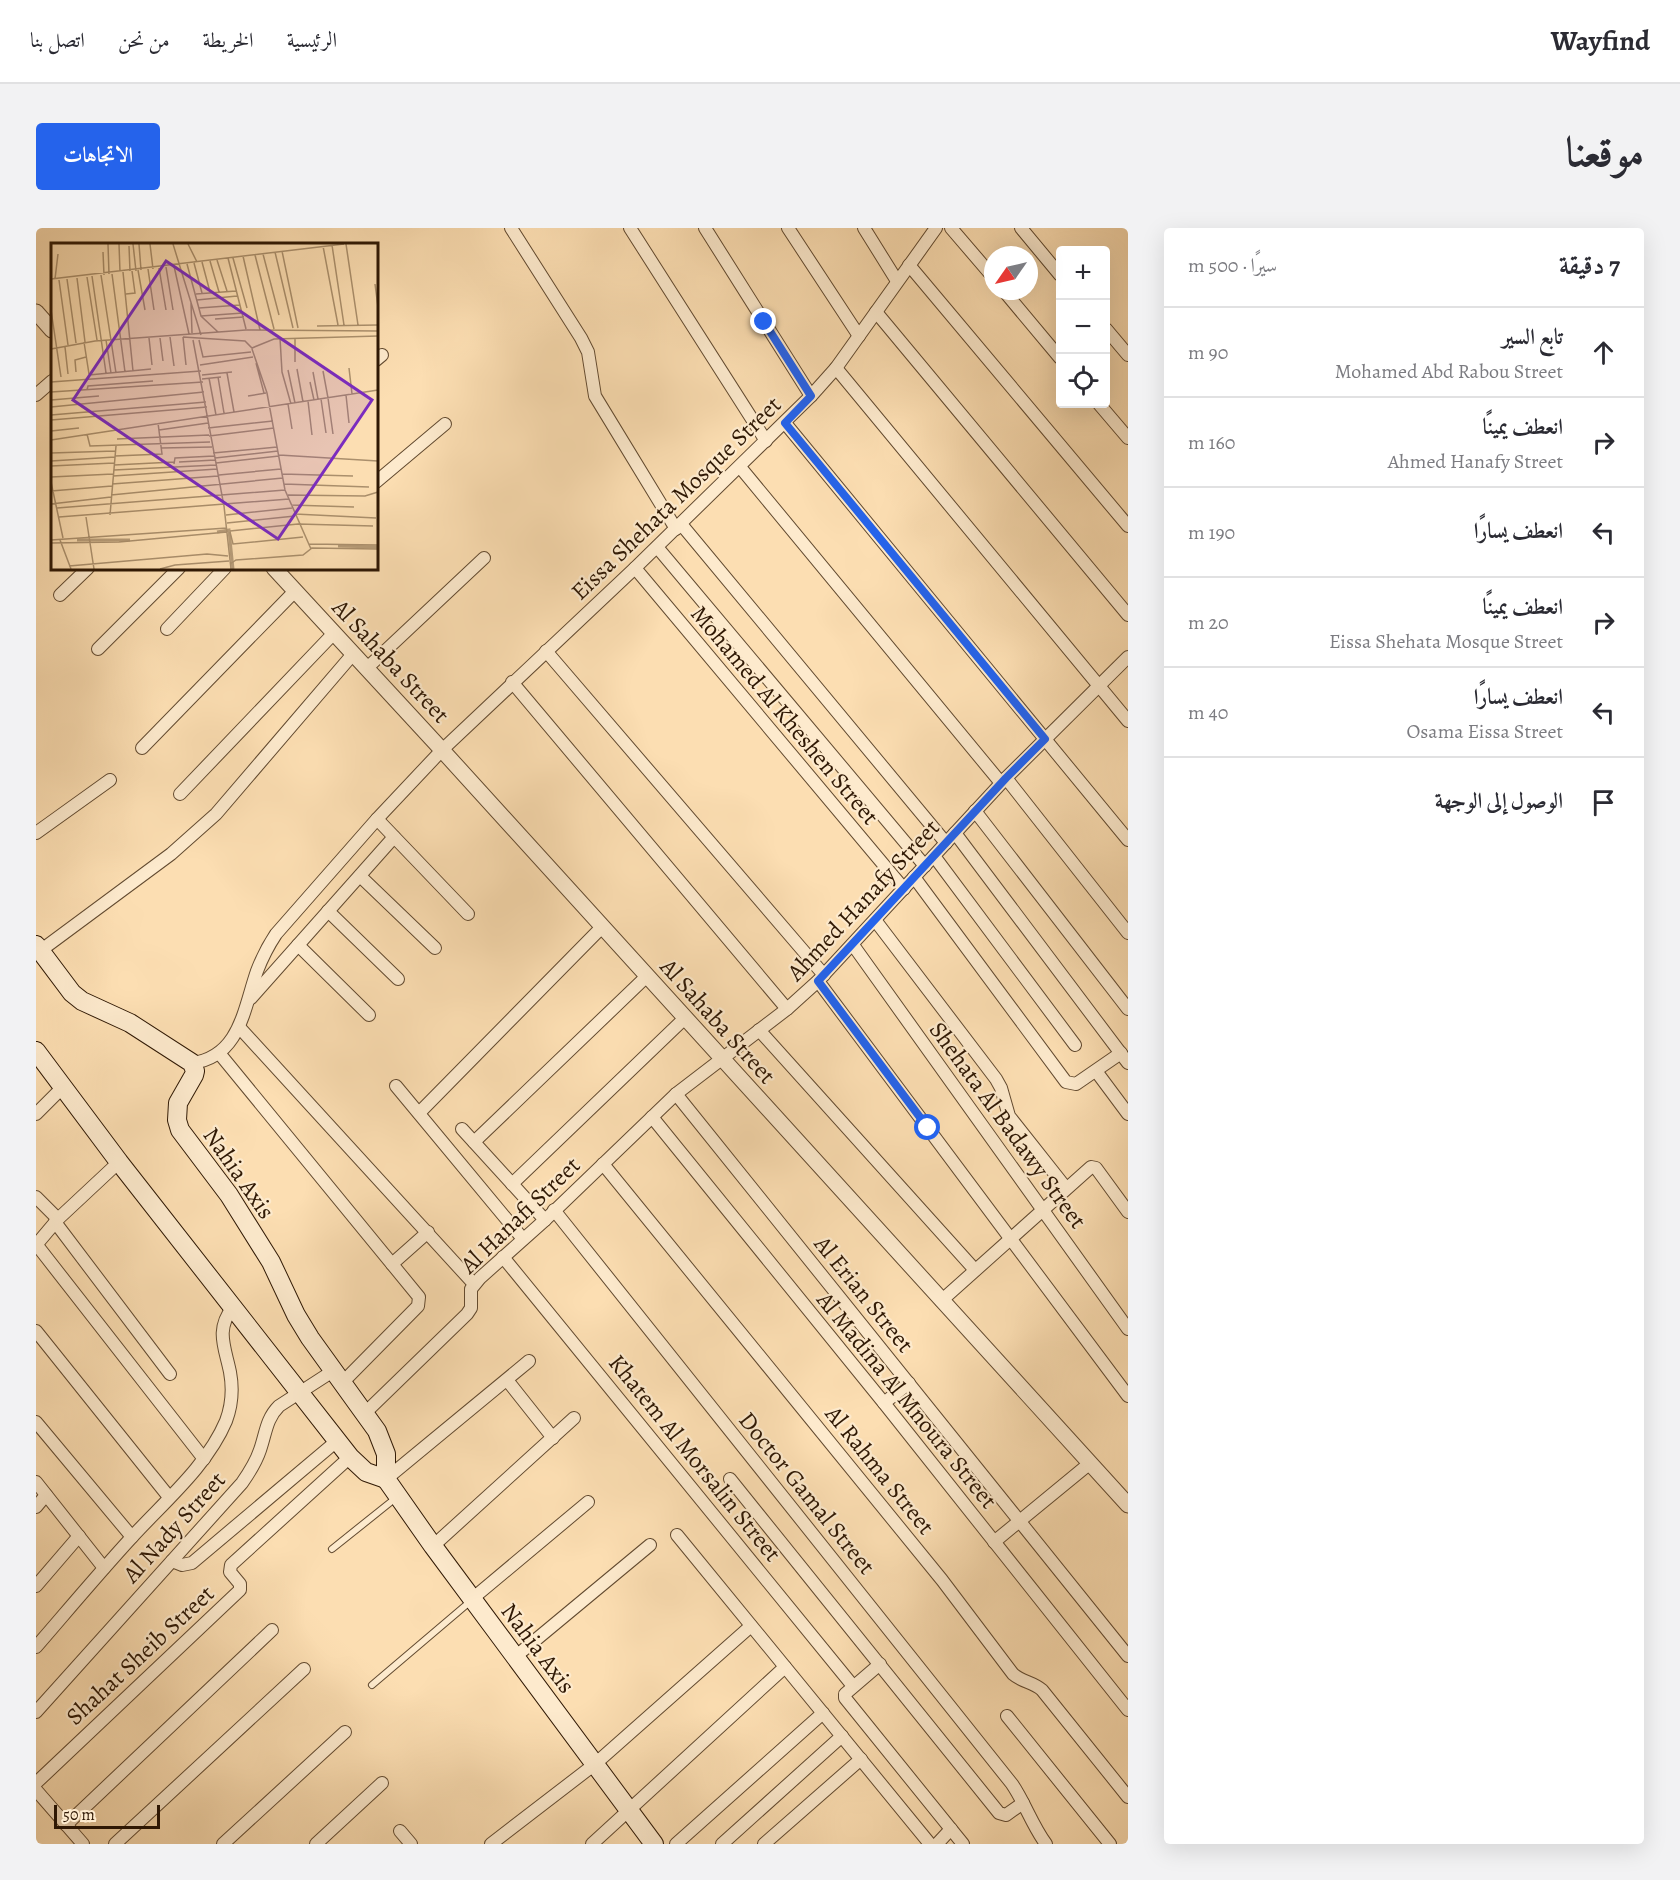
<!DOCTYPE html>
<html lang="ar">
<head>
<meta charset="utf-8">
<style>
  :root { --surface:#fff; --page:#f2f2f3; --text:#2b2b33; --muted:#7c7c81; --line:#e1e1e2; --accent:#2563eb }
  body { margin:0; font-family:Alegreya,Amiri,serif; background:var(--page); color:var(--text); direction:rtl }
  .controls { position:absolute; right:18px; top:18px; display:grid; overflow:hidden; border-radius:6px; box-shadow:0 6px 24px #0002 }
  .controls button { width:54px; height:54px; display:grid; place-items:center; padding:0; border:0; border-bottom:2px solid var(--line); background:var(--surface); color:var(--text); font:30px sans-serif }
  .compass { position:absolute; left:948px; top:18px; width:54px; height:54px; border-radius:50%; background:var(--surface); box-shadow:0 6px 24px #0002; rotate:236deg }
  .scale { position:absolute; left:18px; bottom:15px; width:106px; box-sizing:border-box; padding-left:6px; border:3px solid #2f1804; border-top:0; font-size:16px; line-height:21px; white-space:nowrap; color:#2f1804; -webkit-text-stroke:4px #fdeacd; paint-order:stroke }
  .stop { position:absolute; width:18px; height:18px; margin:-14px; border:4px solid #2563eb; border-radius:50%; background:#fff }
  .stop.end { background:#2563eb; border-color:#fff; box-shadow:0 2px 6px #0008 }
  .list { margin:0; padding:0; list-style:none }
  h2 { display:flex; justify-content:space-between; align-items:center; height:78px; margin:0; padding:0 24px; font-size:26px }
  h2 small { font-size:20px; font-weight:400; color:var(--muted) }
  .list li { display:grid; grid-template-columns:39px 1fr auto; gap:18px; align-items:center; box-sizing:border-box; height:90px; padding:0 24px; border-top:2px solid var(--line) }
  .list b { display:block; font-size:22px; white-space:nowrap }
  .list p { margin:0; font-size:20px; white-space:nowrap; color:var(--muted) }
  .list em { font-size:20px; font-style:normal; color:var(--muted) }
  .icon { flex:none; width:33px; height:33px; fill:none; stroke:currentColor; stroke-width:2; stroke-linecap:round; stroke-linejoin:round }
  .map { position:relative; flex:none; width:1092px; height:1616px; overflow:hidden; direction:ltr; border-radius:6px }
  header { display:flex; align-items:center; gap:36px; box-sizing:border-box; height:84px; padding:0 30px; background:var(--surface); border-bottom:2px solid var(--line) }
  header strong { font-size:28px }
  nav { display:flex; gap:33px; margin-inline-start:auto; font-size:21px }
  .intro { display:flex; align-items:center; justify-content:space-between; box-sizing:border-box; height:144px; padding:0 36px }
  h1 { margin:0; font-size:42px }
  .button { padding:15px 27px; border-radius:6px; background:var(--accent); color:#fff; font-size:21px; font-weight:700 }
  main { display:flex; gap:36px; padding:0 36px }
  aside { flex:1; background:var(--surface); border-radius:6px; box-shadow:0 6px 24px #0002 }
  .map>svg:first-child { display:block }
</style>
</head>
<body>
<header>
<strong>Wayfind</strong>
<nav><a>الرئيسية</a><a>الخريطة</a><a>من نحن</a><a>اتصل بنا</a></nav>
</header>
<div class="intro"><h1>موقعنا</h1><a class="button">الاتجاهات</a></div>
<main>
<aside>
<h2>7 دقيقة<small>سيرًا · 500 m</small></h2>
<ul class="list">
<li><svg class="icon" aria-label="ahead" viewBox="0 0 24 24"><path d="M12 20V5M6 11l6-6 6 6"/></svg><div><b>تابع السير</b><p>Mohamed Abd Rabou Street</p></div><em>90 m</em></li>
<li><svg class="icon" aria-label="right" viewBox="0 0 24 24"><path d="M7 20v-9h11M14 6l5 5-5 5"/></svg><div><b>انعطف يمينًا</b><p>Ahmed Hanafy Street</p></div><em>160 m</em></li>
<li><svg class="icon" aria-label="left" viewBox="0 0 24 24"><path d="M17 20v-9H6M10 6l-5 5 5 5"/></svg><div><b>انعطف يسارًا</b></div><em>190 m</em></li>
<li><svg class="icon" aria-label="right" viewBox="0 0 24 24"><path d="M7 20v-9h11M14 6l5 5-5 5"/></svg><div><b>انعطف يمينًا</b><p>Eissa Shehata Mosque Street</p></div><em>20 m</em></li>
<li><svg class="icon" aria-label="left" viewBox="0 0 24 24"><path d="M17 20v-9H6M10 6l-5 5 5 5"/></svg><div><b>انعطف يسارًا</b><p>Osama Eissa Street</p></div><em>40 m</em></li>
<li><svg class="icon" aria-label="arrive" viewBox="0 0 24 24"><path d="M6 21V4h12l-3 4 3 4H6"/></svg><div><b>الوصول إلى الوجهة</b></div></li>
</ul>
</aside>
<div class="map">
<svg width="1092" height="1616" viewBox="0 0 1092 1616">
  <rect width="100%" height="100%" fill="#fcdeb2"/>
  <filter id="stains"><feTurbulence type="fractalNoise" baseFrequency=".00333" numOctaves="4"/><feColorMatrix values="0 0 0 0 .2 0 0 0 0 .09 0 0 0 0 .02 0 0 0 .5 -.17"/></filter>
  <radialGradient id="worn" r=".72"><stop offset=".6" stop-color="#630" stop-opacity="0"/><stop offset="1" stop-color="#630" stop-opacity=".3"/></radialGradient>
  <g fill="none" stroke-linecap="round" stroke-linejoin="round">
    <g stroke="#624a30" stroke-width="8">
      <g id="service">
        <polyline points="296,1321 361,1269"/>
        <polyline points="336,1457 436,1372"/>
      </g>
    </g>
    <g stroke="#624a30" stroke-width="14">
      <g id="minor">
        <polyline points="475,0 545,110 552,124 559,168 640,301"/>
        <polyline points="594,0 730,213"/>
        <polyline points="669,0 775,168"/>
        <polyline points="752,0 823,108"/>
        <polyline points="828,0 861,53"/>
        <polyline points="915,0 957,49"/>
        <polyline points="985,0 1024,47"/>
        <polyline points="873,37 1092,298"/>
        <polyline points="968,63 1024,130"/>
        <polyline points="840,84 1092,387"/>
        <polyline points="1070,101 1092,127"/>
        <polyline points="340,132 346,127"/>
        <polyline points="800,140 1092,493"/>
        <polyline points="0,167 16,153"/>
        <polyline points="1063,176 1092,210"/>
        <polyline points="749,195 1092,612"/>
        <polyline points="704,239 965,555"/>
        <polyline points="340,254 409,196"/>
        <polyline points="645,296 910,615"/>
        <polyline points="621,319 889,638"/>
        <polyline points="599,340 868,661"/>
        <polyline points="24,367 52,340"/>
        <polyline points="131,401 189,340"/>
        <polyline points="62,421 143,340"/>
        <polyline points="510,423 788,747"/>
        <polyline points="331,440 448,330"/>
        <polyline points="476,454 751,781"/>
        <polyline points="106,520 259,363"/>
        <polyline points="970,550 1092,705"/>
        <polyline points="144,566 298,405"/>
        <polyline points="939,583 1092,781"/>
        <polyline points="341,591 432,686"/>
        <polyline points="0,605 74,552"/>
        <polyline points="919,605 1092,835"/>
        <polyline points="898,628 1039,817"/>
        <polyline points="324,648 399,720"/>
        <polyline points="878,649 1030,854 1040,856 1085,825"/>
        <polyline points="292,683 362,751"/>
        <polyline points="839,692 960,851 965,860 973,888 1030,960"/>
        <polyline points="262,717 333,787"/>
        <polyline points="817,717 1092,1101"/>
        <polyline points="4,723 135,626 180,586 317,426"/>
        <polyline points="782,753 1092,1168"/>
        <polyline points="215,770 358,609"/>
        <polyline points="203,799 438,1056"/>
        <polyline points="723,802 939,1042"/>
        <polyline points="183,825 383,1069 382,1078 306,1155"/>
        <path d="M 156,835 C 204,829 208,780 221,743 C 226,730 232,718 240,706 L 341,591 L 406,522 L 599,340 L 775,168 L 800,140 L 900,0"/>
        <polyline points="1060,843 1092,886"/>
        <polyline points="360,858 487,1011"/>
        <polyline points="640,866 1092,1428"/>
        <polyline points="383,885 567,698"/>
        <polyline points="0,886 27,859"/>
        <polyline points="616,889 848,1175 1092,1482"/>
        <polyline points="426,901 509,992"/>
        <polyline points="438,914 611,748"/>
        <path d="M 567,936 L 906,1352 L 977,1446 C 986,1454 997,1454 1006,1462 L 1092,1569"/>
        <polyline points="476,956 649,790"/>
        <polyline points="0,969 22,991"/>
        <path d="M 518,982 L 976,1556 C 989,1575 996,1597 1010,1616"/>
        <polyline points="19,994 134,1146"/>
        <polyline points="0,1016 168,1231"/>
        <polyline points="0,1017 22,991 83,934"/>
        <polyline points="467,1029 817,1458"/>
        <polyline points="356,1036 392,1004"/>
        <polyline points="905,1073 1055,939 1060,940 1092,984"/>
        <polyline points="0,1103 133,1269"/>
        <polyline points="471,1152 517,1210"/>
        <polyline points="848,1175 873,1155"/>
        <polyline points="329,1185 431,1086 435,1080 435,1061 444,1050 509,992 640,866 751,781 782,753 970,550 1092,429"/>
        <polyline points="0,1194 96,1309"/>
        <polyline points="350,1251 493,1133"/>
        <polyline points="694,1251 963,1585 970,1587 987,1575"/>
        <polyline points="0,1254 68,1340"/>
        <polyline points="0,1279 10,1267"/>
        <polyline points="641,1307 894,1616"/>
        <polyline points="958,1314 1053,1236"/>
        <polyline points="397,1318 538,1190"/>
        <polyline points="136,1333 146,1337 156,1335 302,1212"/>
        <polyline points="0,1358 43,1308"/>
        <polyline points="436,1371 552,1274"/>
        <path d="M 0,1419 C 32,1382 63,1345 96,1309 C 129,1273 171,1238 190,1193 C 196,1177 197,1160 194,1144 C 189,1119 179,1102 197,1079"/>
        <polyline points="479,1429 614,1317"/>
        <polyline points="844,1436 809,1466 809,1470 927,1616"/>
        <path d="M 0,1484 L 206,1255 C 213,1245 220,1234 224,1222 C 230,1205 230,1191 243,1178 L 297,1143"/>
        <polyline points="971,1488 1074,1616"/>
        <polyline points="0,1555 204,1362 204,1356 194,1344 195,1337 314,1229"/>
        <polyline points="0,1562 47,1616"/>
        <polyline points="30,1597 236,1402"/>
        <polyline points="364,1603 375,1616"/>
        <polyline points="79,1616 268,1441"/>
        <polyline points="187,1616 309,1504"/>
        <polyline points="280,1616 346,1555"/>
        <polyline points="455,1616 559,1536 715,1398"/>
        <polyline points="556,1616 749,1439"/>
        <polyline points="640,1616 787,1485"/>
        <polyline points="686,1616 806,1508"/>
        <polyline points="728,1616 825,1531"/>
        <polyline points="901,1616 915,1601"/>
      </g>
    </g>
    <g stroke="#624a30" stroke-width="17">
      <g id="tertiary">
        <polyline points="0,84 16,102"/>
        <polyline points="238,340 406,522 1092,1277"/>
      </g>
    </g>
    <g stroke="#2f1804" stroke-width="20">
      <g id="secondary">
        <polyline points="0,717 36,765 46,773 94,795 156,835 159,843 158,847 142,875 141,892 144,902 193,967 235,1034 260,1087 274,1110 341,1203 350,1226 350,1251 397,1318 618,1616"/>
        <polyline points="0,823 83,934 314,1229 330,1244 350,1251"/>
      </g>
    </g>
    <use href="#service" stroke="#fdeacd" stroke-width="6"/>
    <use href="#minor" stroke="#fdeacd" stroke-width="12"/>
    <use href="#tertiary" stroke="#fdeacd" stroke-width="15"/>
    <use href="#secondary" stroke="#fdeacd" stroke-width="18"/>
  </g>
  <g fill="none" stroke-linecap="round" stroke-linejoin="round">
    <polyline stroke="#2563eb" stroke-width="8" points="728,94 775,168 749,195 1009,511 970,550 782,753 892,900"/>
  </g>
  <g text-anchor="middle" stroke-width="4.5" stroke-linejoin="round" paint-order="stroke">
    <g font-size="24" fill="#2f1804" stroke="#fdeacd">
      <text transform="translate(640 270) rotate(-44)" y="8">Eissa Shehata Mosque Street</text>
      <text transform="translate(355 433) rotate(47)" y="8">Al Sahaba Street</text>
      <text transform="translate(749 487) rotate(50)" y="8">Mohamed Al Kheshen Street</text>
      <text transform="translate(827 672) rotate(-47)" y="8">Ahmed Hanafy Street</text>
      <text transform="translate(682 793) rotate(48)" y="8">Al Sahaba Street</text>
      <text transform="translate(972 897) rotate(54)" y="8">Shehata Al Badawy Street</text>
      <text transform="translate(203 945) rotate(55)" y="8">Nahia Axis</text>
      <text transform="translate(484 987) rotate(-44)" y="8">Al Hanafi Street</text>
      <text transform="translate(828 1066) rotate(51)" y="8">Al Erian Street</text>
      <text transform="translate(871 1172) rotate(51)" y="8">Al Madina Al Mnoura Street</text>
      <text transform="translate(659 1230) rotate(51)" y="8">Khatem Al Morsalin Street</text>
      <text transform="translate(844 1242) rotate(51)" y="8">Al Rahma Street</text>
      <text transform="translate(771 1265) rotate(51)" y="8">Doctor Gamal Street</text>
      <text transform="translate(138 1299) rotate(-48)" y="8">Al Nady Street</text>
      <text transform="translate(502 1420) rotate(53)" y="8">Nahia Axis</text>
      <text transform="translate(104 1427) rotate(-43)" y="8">Shahat Sheib Street</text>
    </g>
  </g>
  <g transform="translate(15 15)">
    <rect width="327" height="327" fill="#fcdeb2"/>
    <path fill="none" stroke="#b69b77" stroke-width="3" d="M 166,289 L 178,287 L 182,326M 26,297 L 79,297M 287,303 L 327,304"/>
    <path fill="none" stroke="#aa8f6c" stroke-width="1.5" d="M 57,1 L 58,31M 68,1 L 69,29M 82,1 L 85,28M 88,1 L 90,27M 99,1 L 102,26M 122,1 L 150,92M 137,1 L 146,19M 295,1 L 307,82M 281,2 L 293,82M 78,3 L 79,28M 272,3 L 287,82M 231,8 L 247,85M 52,9 L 53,32M 224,9 L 242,85M 212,11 L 228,72M 204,12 L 223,86M 192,13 L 209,87M 177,15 L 195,86M 182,15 L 196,65M 166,17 L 176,48M 159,18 L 168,49M 151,19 L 159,49M 143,20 L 151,50M 136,21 L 150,73 L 167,89M 123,23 L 138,91M 115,24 L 122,67M 108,25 L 115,67M 97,26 L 103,67M 87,27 L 94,67M 72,29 L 82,128M 61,31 L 74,129M 50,32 L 65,130M 41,33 L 55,130M 36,34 L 46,97M 26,35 L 34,99M 0,36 L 293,1M 4,36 L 7,11M 16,36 L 25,100M 8,37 L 17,102M 324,41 L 327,64M 75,51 L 84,50 L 81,28M 145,51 L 185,48M 146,57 L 186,53M 140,60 L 141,90M 148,65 L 189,62M 0,67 L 10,134M 150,73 L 192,70M 164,76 L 193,74M 266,83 L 327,82M 119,94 L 123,123M 132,94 L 135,122M 132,94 L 194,98 L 201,105 L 223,96 L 327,93M 98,95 L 101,122M 109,95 L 112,118M 229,95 L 231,129 L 240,161M 244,95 L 244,119M 55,97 L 60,130M 142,97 L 173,263 L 180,326M 148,97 L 152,114 L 200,109M 33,99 L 38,131M 14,104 L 17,131M 0,106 L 44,98 L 195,87 L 327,88M 201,106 L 216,150 L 234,247 L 260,306M 205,120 L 213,150M 149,122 L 202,114M 298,125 L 301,151M 246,126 L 252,159M 237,127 L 244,160M 272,128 L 277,155M 25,129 L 24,117 L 35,114M 262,129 L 267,156M 176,130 L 183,169M 38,132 L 100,126M 151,132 L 181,129M 167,134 L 173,170M 158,135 L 165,172M 151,136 L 170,134M 0,139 L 150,128M 259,139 L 263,157M 36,147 L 37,143 L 102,138M 0,149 L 152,139M 295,152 L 298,180M 197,153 L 215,150M 277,155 L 282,191M 270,156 L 275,190M 0,157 L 48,153M 257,158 L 261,192M 237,161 L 241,186M 0,164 L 153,149M 0,172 L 155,159M 0,177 L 156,164M 157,185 L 222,178M 108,187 L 157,180M 0,188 L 28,185M 36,191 L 39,203 L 159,199M 158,193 L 223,185M 66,196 L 158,192M 0,197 L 327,147M 110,205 L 161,204M 0,210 L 64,208M 162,210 L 226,204M 228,212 L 327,218M 64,213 L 111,211 L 107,180M 164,215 L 227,208M 0,218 L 64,214M 128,219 L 164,217M 165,220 L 228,213M 123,221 L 124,215 L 163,213M 63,222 L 123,219M 0,223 L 63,220M 63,227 L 165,222M 231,231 L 302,233M 168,232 L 230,226M 62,233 L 166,226M 0,234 L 62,231M 0,239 L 12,295M 61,241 L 167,233M 233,241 L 318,244M 0,248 L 61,243M 60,252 L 232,235M 237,252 L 314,253 L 327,249M 0,261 L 60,254M 240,262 L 303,264M 6,265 L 234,247M 244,271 L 325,275M 59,272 L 65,203M 175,272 L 241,265M 8,274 L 238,256M 35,274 L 43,326M 176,280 L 244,273M 179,288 L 247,281 L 322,283M 179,289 L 182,301 L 252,294M 0,297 L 176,285M 9,297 L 20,326M 0,300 L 68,299 L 176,289M 258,301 L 327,302M 179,321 L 185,317 L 252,312 L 261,305 L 327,306M 18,323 L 156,311 L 177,313M 109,326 L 124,322 L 178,318"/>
    <path fill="#7b2cbf" fill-opacity="0.15" stroke="#7b2cbf" stroke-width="3" d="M 115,18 L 321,157 L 227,296 L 22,157 Z"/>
    <rect width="327" height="327" fill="none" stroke="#2f1804" stroke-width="3"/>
  </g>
  <rect width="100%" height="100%" filter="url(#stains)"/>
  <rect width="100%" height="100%" fill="url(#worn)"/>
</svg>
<div class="controls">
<button>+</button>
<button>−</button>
<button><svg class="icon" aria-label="locate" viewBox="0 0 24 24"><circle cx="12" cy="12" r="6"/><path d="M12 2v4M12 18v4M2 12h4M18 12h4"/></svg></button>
</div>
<svg class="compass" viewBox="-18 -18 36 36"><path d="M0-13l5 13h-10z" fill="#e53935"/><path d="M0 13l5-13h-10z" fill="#7c7c81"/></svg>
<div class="scale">50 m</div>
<div class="stop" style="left:892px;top:900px"></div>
<div class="stop end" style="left:728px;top:94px"></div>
</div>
</main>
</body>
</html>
